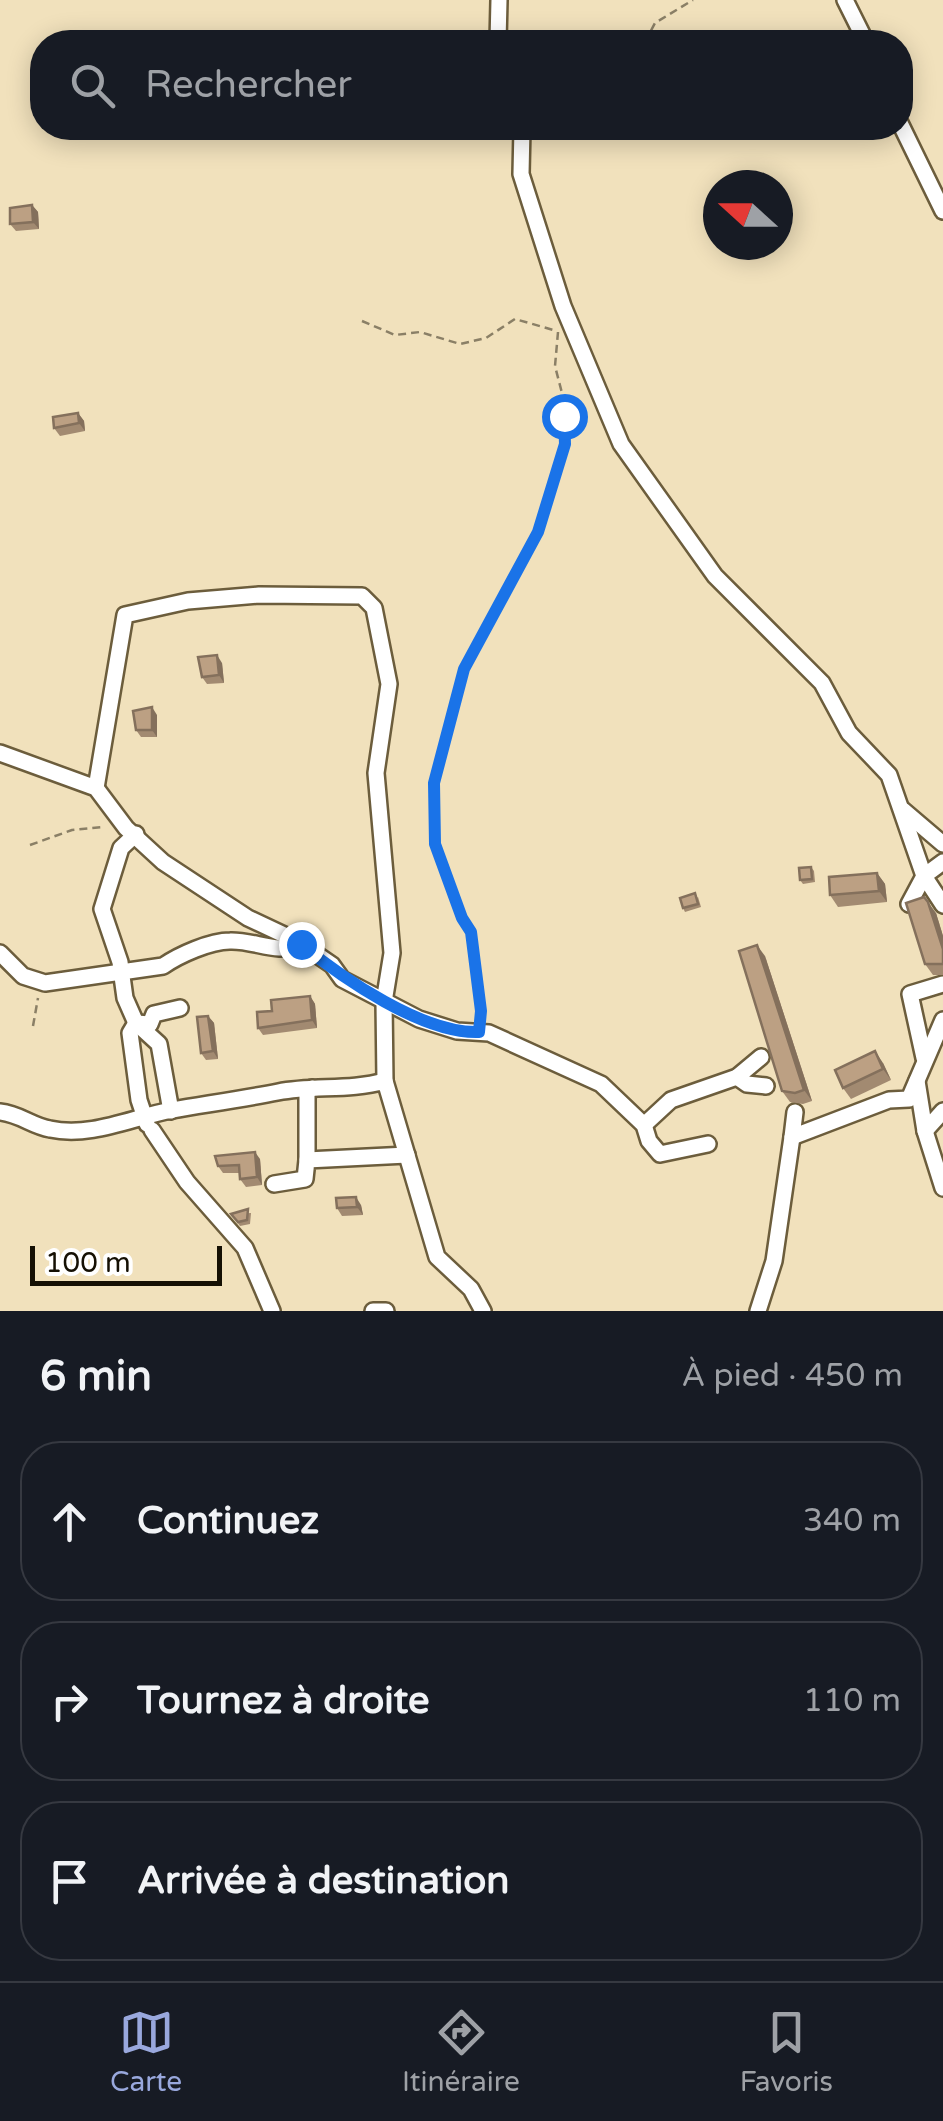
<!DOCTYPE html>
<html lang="fr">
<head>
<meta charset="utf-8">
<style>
  :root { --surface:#171b24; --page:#20242c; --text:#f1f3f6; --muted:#9ea1a6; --line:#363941; --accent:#99a8dd }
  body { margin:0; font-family:"Varela Round",sans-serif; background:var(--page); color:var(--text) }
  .compass { position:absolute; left:703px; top:170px; width:90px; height:90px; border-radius:50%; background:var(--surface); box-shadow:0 5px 25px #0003; rotate:291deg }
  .scale { position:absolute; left:30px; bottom:25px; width:192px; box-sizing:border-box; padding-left:10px; border:5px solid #151004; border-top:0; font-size:28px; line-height:35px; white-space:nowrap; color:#151004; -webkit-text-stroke:8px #fff; paint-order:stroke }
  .stop { position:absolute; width:30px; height:30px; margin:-22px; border:8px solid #1a73e8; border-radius:50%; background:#fff }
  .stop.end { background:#1a73e8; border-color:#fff; box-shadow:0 2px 10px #0008 }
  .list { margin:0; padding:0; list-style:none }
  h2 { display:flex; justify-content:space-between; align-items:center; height:130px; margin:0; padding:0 40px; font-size:42px }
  h2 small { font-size:32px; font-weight:400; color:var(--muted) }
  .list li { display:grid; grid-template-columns:65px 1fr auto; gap:30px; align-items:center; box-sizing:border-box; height:160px; margin:0 20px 20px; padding:0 20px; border:2px solid var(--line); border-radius:40px }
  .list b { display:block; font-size:38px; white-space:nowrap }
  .list em { font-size:32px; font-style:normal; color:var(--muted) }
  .icon { flex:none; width:55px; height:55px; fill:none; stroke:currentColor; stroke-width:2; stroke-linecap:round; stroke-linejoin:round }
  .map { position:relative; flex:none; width:943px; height:1311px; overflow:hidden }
  .search { position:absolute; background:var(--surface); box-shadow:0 5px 25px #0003; left:30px; right:30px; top:30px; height:110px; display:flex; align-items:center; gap:25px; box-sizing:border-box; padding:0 35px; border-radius:40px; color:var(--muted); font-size:38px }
  .sheet { height:670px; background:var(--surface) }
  nav { display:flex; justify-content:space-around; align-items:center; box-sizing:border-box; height:140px; border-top:2px solid var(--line); background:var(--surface); font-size:28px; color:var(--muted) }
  nav a { display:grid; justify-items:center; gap:5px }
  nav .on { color:var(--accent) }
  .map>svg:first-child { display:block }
</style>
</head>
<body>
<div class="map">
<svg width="943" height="1311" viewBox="0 0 943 1311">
  <rect width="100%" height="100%" fill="#f1e1bc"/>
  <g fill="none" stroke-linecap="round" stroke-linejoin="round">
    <g stroke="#6c5d3c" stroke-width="20">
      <g id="minor">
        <polyline points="845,0 866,42"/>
        <polyline points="498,42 499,0"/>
        <polyline points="900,123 943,211"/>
        <polyline points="522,128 521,174 563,306 621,444 715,576 822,683 849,733 889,775 924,876 909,904"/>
        <polyline points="0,753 96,788 126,828 163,862 248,918 297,941 332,965 342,979 419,1019 457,1031 489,1033 601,1084 644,1125 649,1141 660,1154 708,1144"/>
        <polyline points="96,788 125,615 188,601 259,595 362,596 374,608 389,684 376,773 392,953 384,1002 385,1081"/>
        <polyline points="903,810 943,844"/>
        <polyline points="136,834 121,848 102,909 120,962 125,998 136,1023 159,1044 171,1111"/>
        <polyline points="943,862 924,876 943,905"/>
        <path d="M 0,953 L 23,976 L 45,983 L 163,966 C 179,955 210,941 230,941 C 255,940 277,955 301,944"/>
        <polyline points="924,1058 910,994 943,984"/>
        <polyline points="737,1077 747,1084 766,1086"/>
        <polyline points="917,1081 925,1131 943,1188"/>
        <path d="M 0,1112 C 20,1114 32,1126 50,1129 C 91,1138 133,1117 172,1110 C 207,1104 242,1099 278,1092 C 314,1085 349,1091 385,1081 L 437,1257 L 471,1289 L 483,1311"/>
        <polyline points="795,1112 792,1137 889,1100 909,1099 943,1020"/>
        <polyline points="147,1124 139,1100 130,1033 136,1023 150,1024 154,1014 180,1008"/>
        <polyline points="644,1125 671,1100 737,1077 761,1057"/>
        <polyline points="152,1130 187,1182 245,1248 272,1311"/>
        <polyline points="925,1131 943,1111"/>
        <polyline points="307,1160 307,1092 312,1088"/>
        <polyline points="274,1184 305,1179 307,1160 407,1155"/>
        <polyline points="373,1311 386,1311"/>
        <polyline points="758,1311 774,1261 792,1137"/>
      </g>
    </g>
    <g stroke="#8a7f66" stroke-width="2.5" stroke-dasharray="8 5" stroke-linecap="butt">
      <polyline points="645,42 655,23 693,0"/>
      <polyline points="362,321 395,335 420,332 460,344 486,338 515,319 557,331"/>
      <polyline points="30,845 72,830 104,827"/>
      <polyline points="479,1019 471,932 435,844 433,783 460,678 539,532 565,444 563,397 555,366 558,332"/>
      <polyline points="33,1026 38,998"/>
    </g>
    <use href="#minor" stroke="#fff" stroke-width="15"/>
  </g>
  <g fill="#a28a71">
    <polygon points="32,205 38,212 39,229 16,231 10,224"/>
    <polygon points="78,413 84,421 85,431 60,436 54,428"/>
    <polygon points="222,663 224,683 207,684 202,677"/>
    <polygon points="157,715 157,737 141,737 136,730"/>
    <polygon points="811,867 814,871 815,882 803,884 800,880"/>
    <polygon points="877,873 885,884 887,902 838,907 830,895"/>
    <polygon points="698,897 701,907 685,912 683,908"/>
    <polygon points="936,913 943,936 943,975 933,975 925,964"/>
    <polygon points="765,956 812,1101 803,1104 790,1102 782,1091"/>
    <polygon points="310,996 315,1004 317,1028 263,1035 258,1028 272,1011"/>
    <polygon points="208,1016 214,1023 218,1059 206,1060 201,1053"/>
    <polygon points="883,1063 891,1080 851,1099 843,1088"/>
    <polygon points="260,1159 262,1185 246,1187 240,1179 240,1173 223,1173 218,1166"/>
    <polygon points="361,1205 363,1215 342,1216 337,1208"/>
    <polygon points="251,1213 250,1224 240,1226 231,1214"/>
  </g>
  <g fill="#84705c">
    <polygon points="32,205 38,212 39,229 33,222"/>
    <polygon points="78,413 84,421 85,431 79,423"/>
    <polygon points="217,655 222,663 224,683 219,675"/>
    <polygon points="152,707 157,715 157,737 152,730"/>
    <polygon points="877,873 885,884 887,902 879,891"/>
    <polygon points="928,902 936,913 943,936 943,949"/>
    <polygon points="757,945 765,956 812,1101 804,1090"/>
    <polygon points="310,996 315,1004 317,1028 312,1020"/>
    <polygon points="208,1016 214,1023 218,1059 213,1051"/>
    <polygon points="875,1051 883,1063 891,1080 883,1069"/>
    <polygon points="255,1152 260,1159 262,1185 257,1177"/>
    <polygon points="356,1197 361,1205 363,1215 357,1207"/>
  </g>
  <g fill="#bca083" stroke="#84705c" stroke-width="2.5">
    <polygon points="32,205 33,222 10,224 10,208"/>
    <polygon points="78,413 79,423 54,428 53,417"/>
    <polygon points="217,655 219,675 202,677 198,657"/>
    <polygon points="152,707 152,730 136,730 133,711"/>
    <polygon points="811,867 812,879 800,880 799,868"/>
    <polygon points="877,873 879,891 830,895 829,877"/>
    <polygon points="695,893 698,904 683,908 680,898"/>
    <polygon points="924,897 928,902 943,949 943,964 925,964 906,903"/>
    <polygon points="757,945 804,1090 795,1093 782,1091 739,951"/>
    <polygon points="310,996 312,1020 258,1028 257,1012 272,1011 271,1000"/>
    <polygon points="208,1016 213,1051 201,1053 197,1017"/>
    <polygon points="875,1051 883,1069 843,1088 835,1070"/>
    <polygon points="255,1152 257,1177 240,1179 239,1165 218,1166 215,1156"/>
    <polygon points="356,1197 357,1207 337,1208 336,1198"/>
    <polygon points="248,1209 247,1220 238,1222 231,1214"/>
  </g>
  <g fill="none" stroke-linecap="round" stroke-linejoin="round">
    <path stroke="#1a73e8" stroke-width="12" d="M 301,944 C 342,978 423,1034 479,1032 L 481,1011 L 471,932 L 462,918 L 435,844 L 434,783 L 464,669 L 538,532 L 565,444 L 564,416"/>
  </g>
</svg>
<svg class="compass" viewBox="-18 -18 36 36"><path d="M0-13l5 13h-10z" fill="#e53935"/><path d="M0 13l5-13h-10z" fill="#9ea1a6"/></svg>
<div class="scale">100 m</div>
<div class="stop" style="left:564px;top:416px"></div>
<div class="stop end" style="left:301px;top:944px"></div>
<div class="search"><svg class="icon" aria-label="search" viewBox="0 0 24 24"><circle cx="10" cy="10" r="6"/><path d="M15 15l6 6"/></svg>Rechercher</div>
</div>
<section class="sheet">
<h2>6 min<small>À pied · 450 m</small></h2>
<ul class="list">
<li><svg class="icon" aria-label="ahead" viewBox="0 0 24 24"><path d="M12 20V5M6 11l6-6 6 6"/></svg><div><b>Continuez</b></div><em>340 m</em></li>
<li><svg class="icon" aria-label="right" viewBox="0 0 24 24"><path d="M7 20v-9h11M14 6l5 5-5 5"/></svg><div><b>Tournez à droite</b></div><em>110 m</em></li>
<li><svg class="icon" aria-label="arrive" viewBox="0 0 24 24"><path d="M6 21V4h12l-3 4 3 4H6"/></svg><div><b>Arrivée à destination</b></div></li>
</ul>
</section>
<nav>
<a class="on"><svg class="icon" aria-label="map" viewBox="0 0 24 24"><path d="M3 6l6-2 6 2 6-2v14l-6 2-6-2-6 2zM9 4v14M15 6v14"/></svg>Carte</a>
<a><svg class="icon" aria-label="directions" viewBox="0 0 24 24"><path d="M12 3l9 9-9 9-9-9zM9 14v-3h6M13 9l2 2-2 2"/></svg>Itinéraire</a>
<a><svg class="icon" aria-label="saved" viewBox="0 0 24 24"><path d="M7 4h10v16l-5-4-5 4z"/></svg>Favoris</a>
</nav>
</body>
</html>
